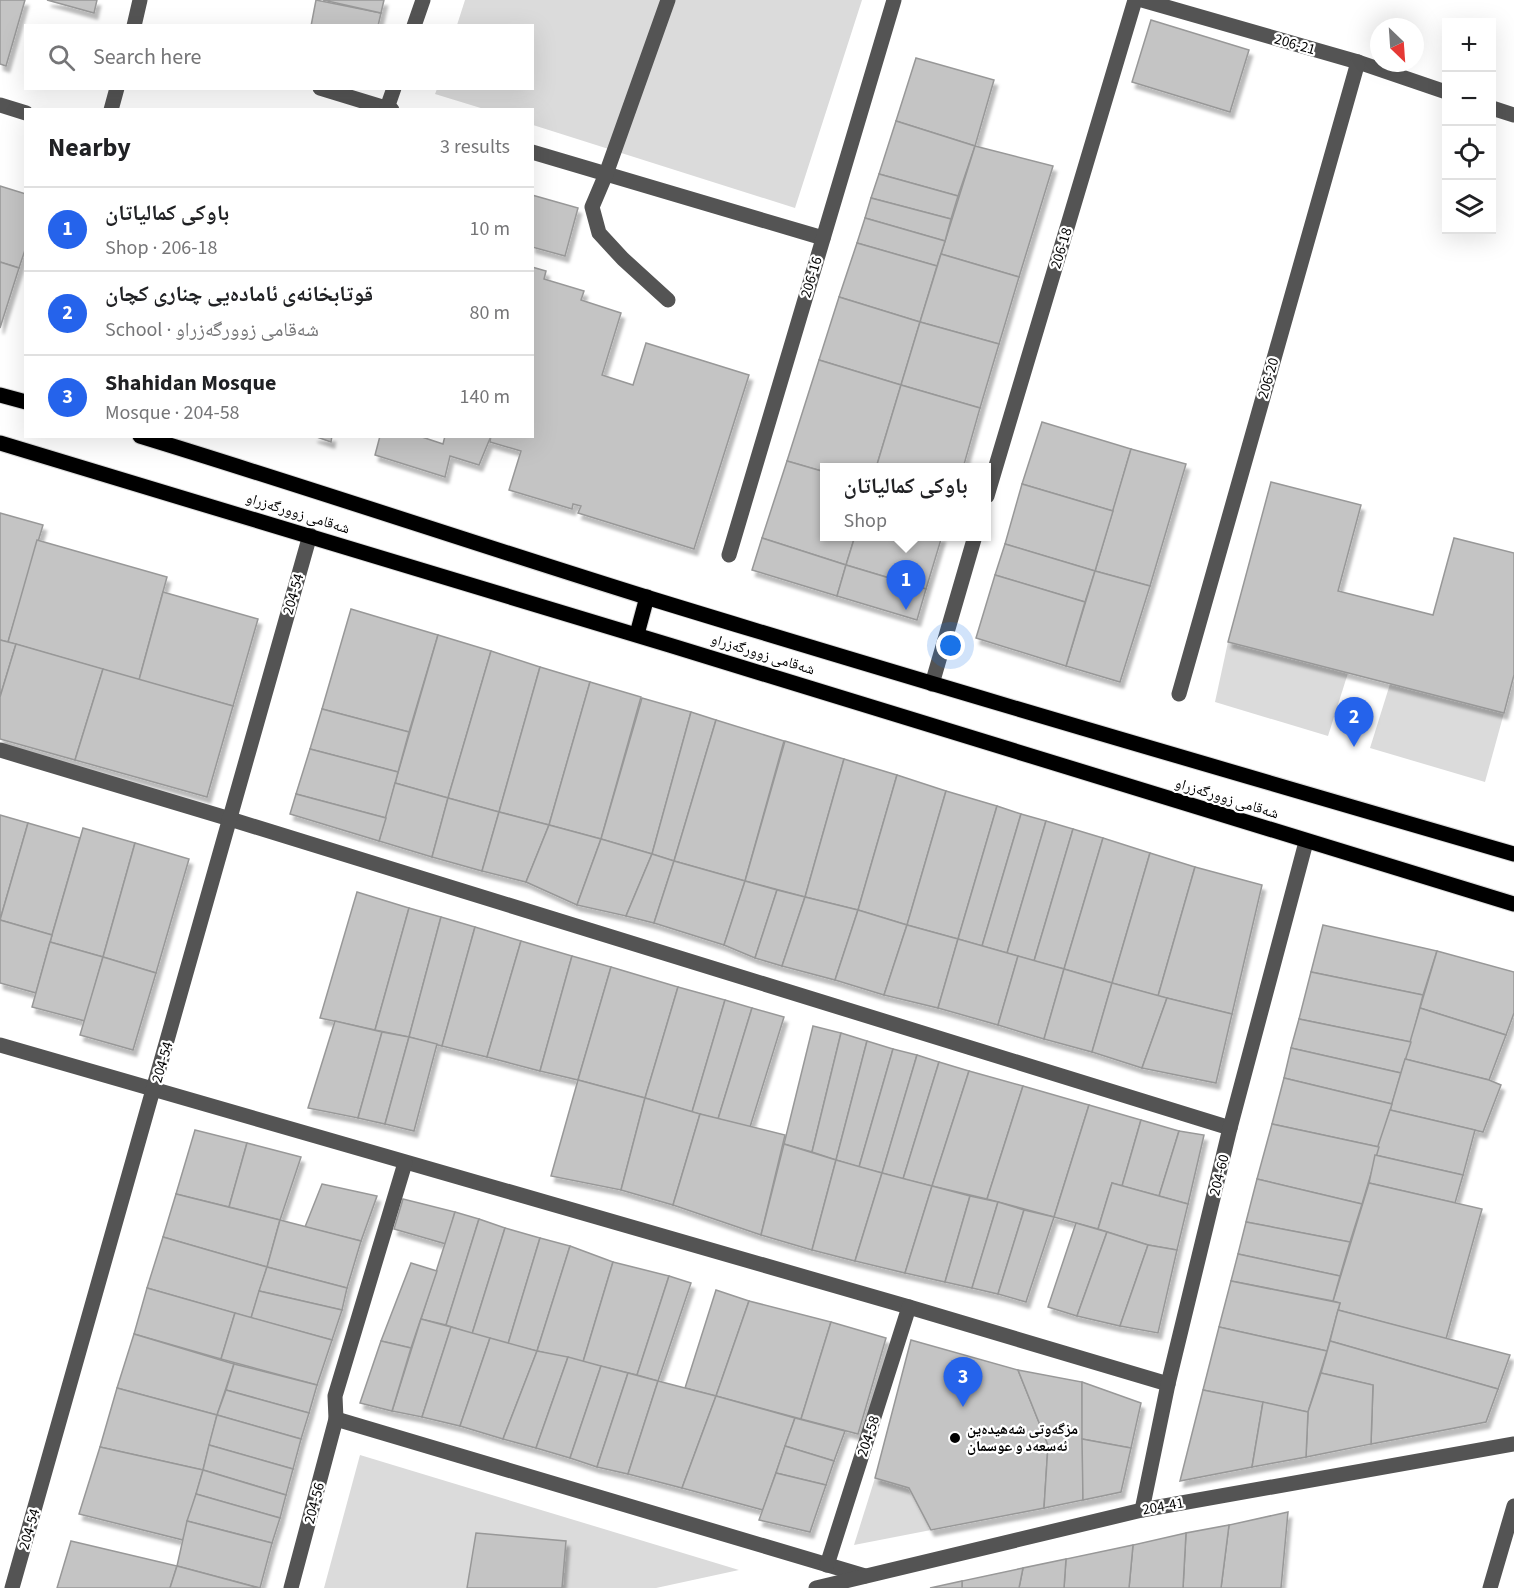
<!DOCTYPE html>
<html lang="en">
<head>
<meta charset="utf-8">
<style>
  :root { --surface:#fff; --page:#f6f6f6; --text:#202124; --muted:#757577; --line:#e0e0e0; --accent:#2563eb }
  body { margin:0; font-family:"Source Sans 3","Noto Naskh Arabic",sans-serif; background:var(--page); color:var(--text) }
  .controls { position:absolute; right:18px; top:18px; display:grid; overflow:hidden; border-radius:0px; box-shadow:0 6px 24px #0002 }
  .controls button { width:54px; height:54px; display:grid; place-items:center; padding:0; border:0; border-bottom:2px solid var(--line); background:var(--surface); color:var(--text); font:30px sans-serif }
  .compass { position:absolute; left:1370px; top:18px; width:54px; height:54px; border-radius:50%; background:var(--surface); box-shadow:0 6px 24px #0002; rotate:155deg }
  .you { position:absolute; left:951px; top:646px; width:21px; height:21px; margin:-15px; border:4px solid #fff; border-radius:50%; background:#1a73e8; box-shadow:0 0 0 9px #1a73e833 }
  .badge { display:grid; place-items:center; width:39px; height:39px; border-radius:50%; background:var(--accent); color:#fff; font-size:20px; font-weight:700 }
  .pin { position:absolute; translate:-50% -50px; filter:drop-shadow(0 2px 3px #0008) }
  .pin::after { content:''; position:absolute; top:32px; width:21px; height:18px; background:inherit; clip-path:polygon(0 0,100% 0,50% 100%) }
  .popup { position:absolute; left:820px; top:463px; width:171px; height:78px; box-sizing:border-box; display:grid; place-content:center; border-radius:0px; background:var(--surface); filter:drop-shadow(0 2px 4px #0005); font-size:20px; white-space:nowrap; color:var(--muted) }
  .popup b { font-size:22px; color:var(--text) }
  .popup::after { content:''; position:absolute; left:50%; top:100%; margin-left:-12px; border:12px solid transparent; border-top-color:var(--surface) }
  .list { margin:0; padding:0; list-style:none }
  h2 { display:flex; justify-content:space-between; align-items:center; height:78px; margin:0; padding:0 24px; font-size:26px }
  h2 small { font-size:20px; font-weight:400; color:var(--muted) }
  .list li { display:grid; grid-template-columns:39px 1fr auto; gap:18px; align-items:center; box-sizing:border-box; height:84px; padding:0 24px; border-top:2px solid var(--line) }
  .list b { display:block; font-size:22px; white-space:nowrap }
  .list p { margin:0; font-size:20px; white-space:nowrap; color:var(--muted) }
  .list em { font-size:20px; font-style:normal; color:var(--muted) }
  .icon { flex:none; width:33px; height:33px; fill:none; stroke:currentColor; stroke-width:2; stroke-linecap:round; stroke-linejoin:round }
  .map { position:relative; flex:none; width:1514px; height:1588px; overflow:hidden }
  .search { position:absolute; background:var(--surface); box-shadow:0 6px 24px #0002; left:24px; top:24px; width:510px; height:66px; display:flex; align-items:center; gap:15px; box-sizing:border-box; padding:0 21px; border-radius:0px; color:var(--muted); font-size:22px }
  .panel { position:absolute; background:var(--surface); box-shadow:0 6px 24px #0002; left:24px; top:108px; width:510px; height:330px; border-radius:0px }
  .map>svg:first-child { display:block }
</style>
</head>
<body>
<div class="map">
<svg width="1514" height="1588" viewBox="0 0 1514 1588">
  <defs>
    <filter id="shadow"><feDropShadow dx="3.5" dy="6" stdDeviation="1.5" flood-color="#0004"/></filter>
  </defs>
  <rect width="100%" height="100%" fill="#fff"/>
  <g fill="#dbdbdb">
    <polygon points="465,0 862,0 795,208 533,125 532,110 484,109 435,94 437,89 532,88 532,26 457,25"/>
    <polygon points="1228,642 1348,673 1328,736 1215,702"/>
    <polygon points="1390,684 1504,713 1485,782 1370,748"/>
    <polygon points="360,1455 739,1570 656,1588 324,1588"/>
    <polygon points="875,1478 909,1488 931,1530 854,1545"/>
  </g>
  <g fill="#c4c4c4" stroke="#989898" stroke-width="1.5" filter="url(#shadow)">
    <polygon points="0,0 25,0 6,66 0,64"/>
    <polygon points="47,0 97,0 94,13"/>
    <polygon points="316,0 381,13 378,26 311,26"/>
    <polygon points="323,0 384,0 381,13"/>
    <polygon points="1151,20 1249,50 1230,112 1132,82"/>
    <polygon points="916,58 994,80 975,146 896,121"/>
    <polygon points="896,121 975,146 958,196 879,174"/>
    <polygon points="975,146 1053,166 1019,277 941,254"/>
    <polygon points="879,174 958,196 951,219 871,198"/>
    <polygon points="0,186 26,194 26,247 19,268 0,262"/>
    <polygon points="532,195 578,208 565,256 532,247"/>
    <polygon points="871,198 951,219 945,241 865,218"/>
    <polygon points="865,218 945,241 937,266 857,243"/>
    <polygon points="857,243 937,266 920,322 839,297"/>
    <polygon points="941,254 1019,277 999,344 920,322"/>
    <polygon points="0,262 19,268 0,328"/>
    <polygon points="532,267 546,271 544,279 584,291 581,300 621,313 602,375 633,385 646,343 749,375 694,549 578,513 581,506 573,504 572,509 509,490 521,451 490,442 491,436 532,436"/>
    <polygon points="839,297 920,322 901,385 819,360"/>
    <polygon points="920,322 999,344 980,408 901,385"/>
    <polygon points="819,360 901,385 876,468 825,468 825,472 787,461"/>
    <polygon points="901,385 980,408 963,468 876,468"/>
    <polygon points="1042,422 1131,449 1113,511 1022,484"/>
    <polygon points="314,436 332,436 331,442"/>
    <polygon points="380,436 419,436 443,444 445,436 491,436 479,465 450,456 445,477 375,455"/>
    <polygon points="1131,449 1186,464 1150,586 1095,571"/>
    <polygon points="787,461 825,472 825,536 855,536 846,565 762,538"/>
    <polygon points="1271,482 1361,505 1338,591 1433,615 1454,538 1514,553 1514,675 1504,713 1228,642"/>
    <polygon points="1022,484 1113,511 1095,571 1005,544"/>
    <polygon points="0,513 43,525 8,642 0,640"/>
    <polygon points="855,536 942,536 926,589 846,565"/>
    <polygon points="762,538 846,565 837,596 752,570"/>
    <polygon points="37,540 167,577 139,680 8,642"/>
    <polygon points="1005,544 1095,571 1085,602 995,575"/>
    <polygon points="846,565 926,589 917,620 837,596"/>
    <polygon points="1095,571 1150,586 1120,682 1066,666"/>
    <polygon points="995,575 1085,602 1066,666 976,638"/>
    <polygon points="163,592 258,619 233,706 139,680"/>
    <polygon points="351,609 438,635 409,732 322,709"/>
    <polygon points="438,635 491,651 448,798 395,783"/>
    <polygon points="0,640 16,644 0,697"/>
    <polygon points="16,644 103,669 75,760 0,739 0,697"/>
    <polygon points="491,651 540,667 499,812 448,798"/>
    <polygon points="540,667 590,682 549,825 499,812"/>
    <polygon points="103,669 233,706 207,797 75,760"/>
    <polygon points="590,682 641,697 601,839 549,825"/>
    <polygon points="642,698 691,712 652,854 601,839"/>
    <polygon points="322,709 409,732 398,772 310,749"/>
    <polygon points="691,712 716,720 674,861 652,854"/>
    <polygon points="716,720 784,741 745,881 674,861"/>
    <polygon points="785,741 844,759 805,897 745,881"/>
    <polygon points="310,749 398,772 386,818 296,794"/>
    <polygon points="844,759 897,775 858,910 805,897"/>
    <polygon points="897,775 946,791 907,925 858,910"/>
    <polygon points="395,783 448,798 432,857 379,841"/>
    <polygon points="946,791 997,806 958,939 907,925"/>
    <polygon points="296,794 386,818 379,841 290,814"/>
    <polygon points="448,798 499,812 482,871 432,857"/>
    <polygon points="997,806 1021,814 982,946 958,939"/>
    <polygon points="499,812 549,825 526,882 482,871"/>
    <polygon points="1021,814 1046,821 1007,953 982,946"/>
    <polygon points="0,815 28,823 0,920"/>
    <polygon points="1046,821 1073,829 1034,961 1007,953"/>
    <polygon points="28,823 80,838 52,935 0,920"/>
    <polygon points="549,825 601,839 577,905 526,882"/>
    <polygon points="83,828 135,843 103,957 50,942"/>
    <polygon points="1073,829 1103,838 1064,969 1034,961"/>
    <polygon points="1103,838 1150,853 1112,983 1064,969"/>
    <polygon points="601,839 652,854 626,916 577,905"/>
    <polygon points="135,843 189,859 156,973 103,957"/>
    <polygon points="1150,853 1195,867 1158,996 1112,983"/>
    <polygon points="652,854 674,861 654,923 626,916"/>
    <polygon points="674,861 745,881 724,945 654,923"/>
    <polygon points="1195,867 1262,885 1232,1014 1158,996"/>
    <polygon points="745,881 777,890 755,958 724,945"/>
    <polygon points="777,890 805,897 782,966 755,958"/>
    <polygon points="357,892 409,908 375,1030 320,1018"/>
    <polygon points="805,897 858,910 835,980 782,966"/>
    <polygon points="409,908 441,917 409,1037 375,1030"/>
    <polygon points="858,910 907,925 884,995 835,980"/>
    <polygon points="441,917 475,927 442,1046 409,1037"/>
    <polygon points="0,920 52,935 36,993 0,983"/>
    <polygon points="907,925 958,939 938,1008 884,995"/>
    <polygon points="1323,925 1437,951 1423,995 1311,972"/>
    <polygon points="475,927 521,941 487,1057 442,1046"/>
    <polygon points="958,939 1018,956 998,1025 938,1008"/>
    <polygon points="521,941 572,956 540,1071 487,1057"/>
    <polygon points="50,942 103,957 85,1021 32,1007"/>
    <polygon points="1437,951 1514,972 1514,1013 1506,1035 1420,1008"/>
    <polygon points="572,956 611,967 578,1080 540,1071"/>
    <polygon points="1018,956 1064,969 1044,1039 998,1025"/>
    <polygon points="103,957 156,973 133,1050 80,1035"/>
    <polygon points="611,967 678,987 645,1098 578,1080"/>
    <polygon points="1064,969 1112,983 1092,1052 1044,1039"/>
    <polygon points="1311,972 1423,995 1411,1042 1299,1019"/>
    <polygon points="1112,983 1167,998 1142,1068 1092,1052"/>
    <polygon points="678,987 725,1000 692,1112 645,1098"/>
    <polygon points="1167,998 1232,1014 1216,1083 1142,1068"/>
    <polygon points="725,1000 752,1008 718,1119 692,1112"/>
    <polygon points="752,1008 784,1017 750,1127 718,1119"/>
    <polygon points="1420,1008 1506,1035 1489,1080 1405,1059"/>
    <polygon points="1299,1019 1411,1042 1401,1073 1291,1048"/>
    <polygon points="335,1021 382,1032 358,1118 308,1108"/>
    <polygon points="813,1026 841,1033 812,1152 784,1144"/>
    <polygon points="382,1032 409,1037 385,1124 358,1118"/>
    <polygon points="841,1033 867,1041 836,1160 812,1152"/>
    <polygon points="409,1037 437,1044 414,1131 385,1124"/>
    <polygon points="867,1041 893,1049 859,1167 836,1160"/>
    <polygon points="1291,1048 1401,1073 1392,1104 1284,1078"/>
    <polygon points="893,1049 917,1055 882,1173 859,1167"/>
    <polygon points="917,1055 939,1062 903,1179 882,1173"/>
    <polygon points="1405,1059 1489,1080 1501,1085 1483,1132 1390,1110"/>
    <polygon points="939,1062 969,1071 932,1186 903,1179"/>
    <polygon points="969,1071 1023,1086 987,1199 932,1186"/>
    <polygon points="1284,1078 1392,1104 1379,1147 1272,1124"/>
    <polygon points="578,1080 645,1098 621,1190 551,1176"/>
    <polygon points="1023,1086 1089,1105 1054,1217 987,1199"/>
    <polygon points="645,1098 700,1114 673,1205 621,1190"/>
    <polygon points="1089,1105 1141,1120 1122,1186 1112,1183 1098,1229 1054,1217"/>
    <polygon points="1390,1110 1475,1130 1463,1175 1375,1155"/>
    <polygon points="700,1114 785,1135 761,1235 673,1205"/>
    <polygon points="1141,1120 1179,1131 1159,1196 1122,1186"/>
    <polygon points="1272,1124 1379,1147 1362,1204 1257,1179"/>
    <polygon points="195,1130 247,1143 229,1207 176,1194"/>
    <polygon points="1179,1131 1204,1135 1188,1204 1159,1196"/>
    <polygon points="247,1143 301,1157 280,1220 229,1207"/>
    <polygon points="784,1144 836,1160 812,1250 761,1235"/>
    <polygon points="1375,1155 1463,1175 1455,1203 1369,1183"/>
    <polygon points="836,1160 882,1173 855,1261 812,1250"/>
    <polygon points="882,1173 932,1186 905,1273 855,1261"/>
    <polygon points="1257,1179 1362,1204 1350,1242 1246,1222"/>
    <polygon points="1112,1183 1188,1204 1177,1250 1148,1245 1098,1229"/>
    <polygon points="1369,1183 1482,1209 1446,1339 1338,1310 1340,1303 1333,1301"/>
    <polygon points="322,1184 377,1196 361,1241 305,1227"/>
    <polygon points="932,1186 970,1196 945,1282 905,1273"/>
    <polygon points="176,1194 280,1220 267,1267 163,1237"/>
    <polygon points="970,1196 998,1202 972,1288 945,1282"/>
    <polygon points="403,1199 455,1212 446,1244 394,1229"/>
    <polygon points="998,1202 1024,1210 998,1294 972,1288"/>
    <polygon points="1024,1210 1054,1217 1026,1302 998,1294"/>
    <polygon points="455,1212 479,1219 446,1325 421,1319"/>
    <polygon points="479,1219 505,1228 472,1334 446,1325"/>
    <polygon points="280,1220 361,1241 347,1288 267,1267"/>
    <polygon points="1246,1222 1350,1242 1340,1276 1238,1254"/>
    <polygon points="1076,1223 1107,1232 1077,1316 1048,1307"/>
    <polygon points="505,1228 540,1238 508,1344 472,1334"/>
    <polygon points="1107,1232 1148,1245 1120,1326 1077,1316"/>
    <polygon points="163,1237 267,1267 251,1318 147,1288"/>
    <polygon points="540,1238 570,1246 537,1351 508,1344"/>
    <polygon points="1148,1245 1177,1250 1158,1333 1120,1326"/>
    <polygon points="570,1246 613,1262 583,1362 537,1351"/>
    <polygon points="1238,1254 1340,1276 1333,1301 1231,1281"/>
    <polygon points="613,1262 669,1276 637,1375 583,1362"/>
    <polygon points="411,1263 437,1271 411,1348 381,1341"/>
    <polygon points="267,1267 347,1288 342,1310 259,1291"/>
    <polygon points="669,1276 691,1283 658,1381 637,1375"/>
    <polygon points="1231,1281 1340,1303 1327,1351 1219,1327"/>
    <polygon points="147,1288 235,1313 221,1359 134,1334"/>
    <polygon points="716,1290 749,1301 716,1396 685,1388"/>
    <polygon points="259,1291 342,1310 332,1340 251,1318"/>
    <polygon points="749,1301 831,1322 801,1419 716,1396"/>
    <polygon points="1338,1310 1510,1355 1498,1389 1330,1341"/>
    <polygon points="235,1313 332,1340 317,1385 221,1359"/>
    <polygon points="421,1319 451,1327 422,1417 392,1411"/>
    <polygon points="831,1322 886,1338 858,1434 801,1419"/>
    <polygon points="451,1327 490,1338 460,1426 422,1417"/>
    <polygon points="1219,1327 1327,1351 1308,1412 1203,1390"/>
    <polygon points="134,1334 234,1364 217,1415 117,1388"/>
    <polygon points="490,1338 537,1351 503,1439 460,1426"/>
    <polygon points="911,1340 1018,1370 1048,1445 1044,1508 931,1530 909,1488 875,1478"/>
    <polygon points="381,1341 411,1348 392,1411 360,1403"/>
    <polygon points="1330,1341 1498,1389 1486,1422 1371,1444 1373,1385 1321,1373"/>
    <polygon points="537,1351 568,1357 536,1448 503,1439"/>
    <polygon points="568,1357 601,1366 570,1458 536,1448"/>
    <polygon points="234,1364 317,1385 309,1413 226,1390"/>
    <polygon points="601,1366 628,1373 597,1467 570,1458"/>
    <polygon points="1018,1370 1082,1382 1083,1500 1044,1508 1048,1445"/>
    <polygon points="628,1373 658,1381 628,1474 597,1467"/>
    <polygon points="1321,1373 1373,1385 1371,1444 1306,1457 1308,1412"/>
    <polygon points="658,1381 716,1396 682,1488 628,1474"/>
    <polygon points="1082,1382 1141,1403 1131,1448 1082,1439"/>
    <polygon points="117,1388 217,1415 203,1470 100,1447"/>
    <polygon points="226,1390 309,1413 301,1439 217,1415"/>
    <polygon points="1203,1390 1263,1402 1252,1467 1180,1481"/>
    <polygon points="716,1396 795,1418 763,1510 682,1488"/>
    <polygon points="1263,1402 1308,1412 1306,1457 1252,1467"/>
    <polygon points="217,1415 301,1439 293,1469 209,1445"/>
    <polygon points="795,1418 845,1431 834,1461 785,1446"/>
    <polygon points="1082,1439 1131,1448 1121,1492 1083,1500"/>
    <polygon points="209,1445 293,1469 286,1495 203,1470"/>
    <polygon points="785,1446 834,1461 826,1485 776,1473"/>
    <polygon points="100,1447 203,1470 183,1540 79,1514"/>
    <polygon points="203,1470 286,1495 280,1518 196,1494"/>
    <polygon points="776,1473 826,1485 810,1532 759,1520"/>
    <polygon points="196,1494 280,1518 272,1543 187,1521"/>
    <polygon points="1288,1512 1281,1588 1221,1588 1229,1525"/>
    <polygon points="187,1521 272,1543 260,1588 177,1566"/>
    <polygon points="1229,1525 1221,1588 1183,1588 1186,1533"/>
    <polygon points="476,1533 566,1541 562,1588 467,1588"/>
    <polygon points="1186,1533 1183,1588 1129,1588 1133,1545"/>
    <polygon points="71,1541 177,1566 170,1588 57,1588"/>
    <polygon points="1133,1545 1129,1588 1064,1588 1066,1559"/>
    <polygon points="1066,1559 1064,1588 1019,1588 1023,1568"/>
    <polygon points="177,1566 259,1588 170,1588"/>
    <polygon points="1023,1568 1019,1588 962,1588 962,1581"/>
    <polygon points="962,1581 962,1588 930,1588"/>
  </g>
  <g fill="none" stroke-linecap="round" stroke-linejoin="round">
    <g stroke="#dbdbdb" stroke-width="17">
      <g id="major">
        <polyline points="0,395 26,402"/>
        <path d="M 140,436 C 310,488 479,545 649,598 C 936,686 1225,770 1514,854"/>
        <path d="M 0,443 C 506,593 1009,750 1514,904"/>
        <polyline points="637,634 647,597"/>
      </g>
    </g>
    <g stroke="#545454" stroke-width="15">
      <polyline points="1142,0 1358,62 1446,92"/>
      <polyline points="134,26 140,0"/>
      <polyline points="414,26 423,0"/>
      <polyline points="320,88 392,110"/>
      <polyline points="0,105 26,113"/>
      <polyline points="387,108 394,88"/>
      <polyline points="1492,108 1514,115"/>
      <polyline points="111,110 117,88"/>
      <polyline points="532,152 823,238"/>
      <polyline points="668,300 623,259 599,233 592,207 606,174 668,0"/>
      <polyline points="987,496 1135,0"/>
      <polyline points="729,555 894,0"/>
      <polyline points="932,684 975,536"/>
      <polyline points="1179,694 1358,62"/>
      <polyline points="0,750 230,819 1230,1128"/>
      <polyline points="0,1045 909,1307 1168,1384"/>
      <polyline points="336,1419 865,1576"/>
      <polyline points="1142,1510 1168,1384 1230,1128 1306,842"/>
      <polyline points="827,1565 909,1307"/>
      <polyline points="12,1588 310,535"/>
      <polyline points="291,1588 336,1419 335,1396 405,1163"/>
      <polyline points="816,1588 1142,1510 1514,1444"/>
      <polyline points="1490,1588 1514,1506"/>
    </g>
    <use href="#major" stroke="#000" stroke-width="15"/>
  </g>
  <circle fill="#000" stroke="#fff" stroke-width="2" cx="955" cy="1438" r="6"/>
  <g text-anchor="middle" stroke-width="4.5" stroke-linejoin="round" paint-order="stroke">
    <g font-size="15" fill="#000" stroke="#fff">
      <text transform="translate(1295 44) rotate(16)" y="5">206-21</text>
      <text transform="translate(1061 248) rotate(-73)" y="5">206-18</text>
      <text transform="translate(811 277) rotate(-73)" y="5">206-16</text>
      <text transform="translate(1268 378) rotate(-74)" y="5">206-20</text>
      <text transform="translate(298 513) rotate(17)" y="5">شەقامی زوورگەزراو</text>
      <text transform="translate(293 594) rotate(-74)" y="5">204-54</text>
      <text transform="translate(763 654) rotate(17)" y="5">شەقامی زوورگەزراو</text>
      <text transform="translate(1227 798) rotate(17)" y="5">شەقامی زوورگەزراو</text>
      <text transform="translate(162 1062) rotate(-74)" y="5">204-54</text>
      <text transform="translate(1219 1175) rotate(-76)" y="5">204-60</text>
      <text transform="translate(868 1436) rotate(-72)" y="5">204-58</text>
      <text transform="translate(314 1503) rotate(-75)" y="5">204-56</text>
      <text transform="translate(1163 1506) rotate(-10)" y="5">204-41</text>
      <text transform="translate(29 1529) rotate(-74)" y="5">204-54</text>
    </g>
    <g font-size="15" font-weight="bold" fill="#000" stroke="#fff" text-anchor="start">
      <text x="967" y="1434">مزگەوتی شەهیدەین<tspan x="967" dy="17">ئەسعەد و عوسمان</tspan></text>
    </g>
  </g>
</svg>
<div class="controls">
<button>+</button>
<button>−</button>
<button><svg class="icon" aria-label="locate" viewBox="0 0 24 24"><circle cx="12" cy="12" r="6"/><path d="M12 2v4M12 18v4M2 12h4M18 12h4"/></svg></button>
<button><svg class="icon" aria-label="layers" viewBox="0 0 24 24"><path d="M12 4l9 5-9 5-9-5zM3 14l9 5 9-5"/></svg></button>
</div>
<svg class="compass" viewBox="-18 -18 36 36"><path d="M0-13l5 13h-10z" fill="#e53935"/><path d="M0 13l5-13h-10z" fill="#757577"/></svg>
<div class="you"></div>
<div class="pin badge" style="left:906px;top:610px">1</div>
<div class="popup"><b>باوکی کمالیاتان</b>Shop</div>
<div class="pin badge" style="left:1354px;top:747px">2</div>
<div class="pin badge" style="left:963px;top:1407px">3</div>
<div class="search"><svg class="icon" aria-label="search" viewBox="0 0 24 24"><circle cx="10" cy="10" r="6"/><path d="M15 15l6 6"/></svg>Search here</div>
<section class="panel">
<h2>Nearby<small>3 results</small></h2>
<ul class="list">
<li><span class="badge">1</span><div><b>باوکی کمالیاتان</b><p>Shop · 206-18</p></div><em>10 m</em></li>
<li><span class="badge">2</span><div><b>قوتابخانەی ئامادەیی چناری کچان</b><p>School · شەقامی زوورگەزراو</p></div><em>80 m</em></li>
<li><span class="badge">3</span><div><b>Shahidan Mosque</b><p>Mosque · 204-58</p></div><em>140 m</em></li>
</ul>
</section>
</div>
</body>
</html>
